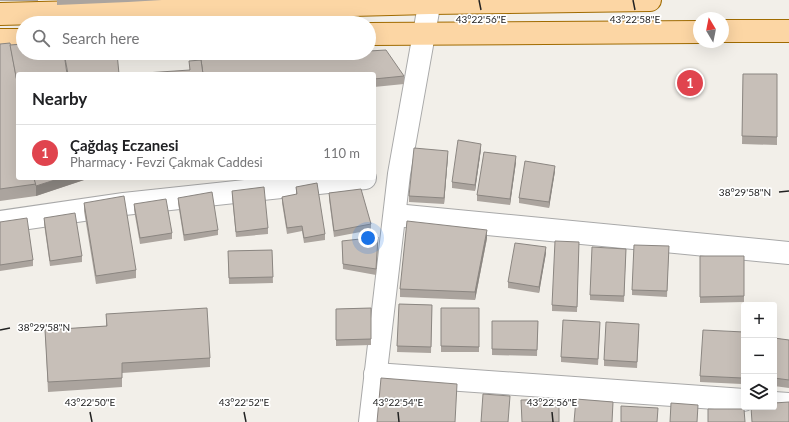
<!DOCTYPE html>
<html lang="en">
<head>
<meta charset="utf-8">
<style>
  :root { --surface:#fff; --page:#f2f2f2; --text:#202124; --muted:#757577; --line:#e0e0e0; --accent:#0b8043 }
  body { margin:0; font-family:Lato,sans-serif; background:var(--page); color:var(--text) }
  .controls { position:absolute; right:12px; bottom:12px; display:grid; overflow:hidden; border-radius:4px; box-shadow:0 4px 16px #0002 }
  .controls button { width:36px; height:36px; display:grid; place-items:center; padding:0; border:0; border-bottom:1px solid var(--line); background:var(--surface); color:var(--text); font:20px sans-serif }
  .compass { position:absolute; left:693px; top:12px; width:36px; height:36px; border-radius:50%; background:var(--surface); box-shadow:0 4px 16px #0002; rotate:350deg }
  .you { position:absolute; left:368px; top:238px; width:14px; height:14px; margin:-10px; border:3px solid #fff; border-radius:50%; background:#1a73e8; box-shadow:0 0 0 6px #1a73e833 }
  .badge { display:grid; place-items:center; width:26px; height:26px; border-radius:50%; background:var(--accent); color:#fff; font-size:13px; font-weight:700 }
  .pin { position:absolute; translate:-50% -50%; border:2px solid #fff; box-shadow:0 1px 4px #0006 }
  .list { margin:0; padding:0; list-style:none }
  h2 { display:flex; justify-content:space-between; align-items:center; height:52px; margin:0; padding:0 16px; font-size:17px }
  h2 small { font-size:13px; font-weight:400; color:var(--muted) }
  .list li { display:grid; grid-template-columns:26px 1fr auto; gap:12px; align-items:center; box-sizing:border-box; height:56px; padding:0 16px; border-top:1px solid var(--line) }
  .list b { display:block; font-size:15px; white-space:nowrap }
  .list p { margin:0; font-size:13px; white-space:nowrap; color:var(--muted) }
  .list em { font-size:13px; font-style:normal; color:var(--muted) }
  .icon { flex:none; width:22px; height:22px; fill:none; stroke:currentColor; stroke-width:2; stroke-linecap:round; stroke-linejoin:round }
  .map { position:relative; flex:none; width:789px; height:422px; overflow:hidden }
  .search { position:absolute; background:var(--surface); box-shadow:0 4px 16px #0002; left:16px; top:16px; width:360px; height:44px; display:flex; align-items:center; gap:10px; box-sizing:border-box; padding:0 14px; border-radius:22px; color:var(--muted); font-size:15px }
  .panel { position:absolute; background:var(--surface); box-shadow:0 4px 16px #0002; left:16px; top:72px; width:360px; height:108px; border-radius:4px }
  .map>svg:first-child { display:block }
</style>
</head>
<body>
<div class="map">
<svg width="789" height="422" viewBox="0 0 789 422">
  <rect width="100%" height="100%" fill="#f2efe9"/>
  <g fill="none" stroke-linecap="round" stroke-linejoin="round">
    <g stroke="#a9a9a9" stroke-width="24">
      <g id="minor">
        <polyline points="395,215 789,253"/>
        <polyline points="0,222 124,204 365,178"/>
        <polyline points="375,374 744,400"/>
        <polyline points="774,403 789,404"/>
        <polyline points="370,422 399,174 430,0"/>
      </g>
    </g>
    <g stroke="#a06b00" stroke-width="24">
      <g id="major">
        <polyline points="0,14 430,3 650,0"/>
        <polyline points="723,31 789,31"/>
        <polyline points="369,34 699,32"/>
        <polyline points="0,40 23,40"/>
      </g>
    </g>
    <use href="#minor" stroke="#fff" stroke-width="22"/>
    <use href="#major" stroke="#fcd6a4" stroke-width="22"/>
  </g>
  <g fill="#aba49e">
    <rect x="0" y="0" width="38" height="1"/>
    <polygon points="57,0 162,0 128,2 57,5"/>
    <polygon points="0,44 18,74 84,178 84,180 36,196 0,201"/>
    <polygon points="199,53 314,53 315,54 404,76 404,84 374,87 374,74 189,70 200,60"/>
    <polygon points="743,74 777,74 777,145 742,144"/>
    <polygon points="481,149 475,191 452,188 452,182"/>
    <polygon points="448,156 444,204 409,202 409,196"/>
    <polygon points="516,162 510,205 477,201 477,195"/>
    <polygon points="555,171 549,208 519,203 519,198"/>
    <polygon points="296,187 325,234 325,240 304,243 302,231 287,234 282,203 282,197 296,195"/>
    <polygon points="232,191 268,228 268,234 236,237 232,197"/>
    <polygon points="329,193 371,224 371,230 334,237 329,199"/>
    <polygon points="178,198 218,230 218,235 184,241 178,203"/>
    <polygon points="84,203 136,270 136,278 96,284 84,211"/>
    <polygon points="134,204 172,233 172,239 140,244 134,210"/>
    <polygon points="44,218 82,256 82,262 50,266 44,224"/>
    <polygon points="0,222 33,260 33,266 0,271"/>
    <polygon points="487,238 475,300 400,297 400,289"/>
    <polygon points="342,241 378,243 376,275 343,269"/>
    <polygon points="579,242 577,312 552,311 552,305"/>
    <polygon points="669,246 667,297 632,295 632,290"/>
    <polygon points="626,249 624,302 590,300 590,295"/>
    <polygon points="272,250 273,283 229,284 228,251"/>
    <polygon points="546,253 539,293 508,288 508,282"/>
    <polygon points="700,256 744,256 744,302 700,303"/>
    <polygon points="399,304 432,305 431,353 397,352"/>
    <polygon points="371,308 371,345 336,346 336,309"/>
    <rect x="441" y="308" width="38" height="44"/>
    <polygon points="106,314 210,358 210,367 122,373 122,387 48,392 45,330 106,326"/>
    <polygon points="492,321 538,321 537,356 492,355"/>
    <polygon points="600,328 598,365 561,362 561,357"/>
    <polygon points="639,330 637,368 604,366 604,360"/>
    <polygon points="744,332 742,384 700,382 700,376"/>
    <polygon points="774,338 789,340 789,388 774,386"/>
  </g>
  <g fill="#8b8681">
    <polygon points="481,144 481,149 475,191 475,185"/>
    <polygon points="448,151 448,156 444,204 444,198"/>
    <polygon points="516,156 516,162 510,205 510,199"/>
    <polygon points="555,166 555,171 549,208 549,202"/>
    <polygon points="61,178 84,178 84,180 36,196 36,186"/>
    <polygon points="487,230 487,238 475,300 475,292"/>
    <polygon points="546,247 546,253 539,293 539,287"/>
  </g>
  <g fill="#c7bfb8" stroke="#8b8681">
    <polygon points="10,43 18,87 18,178 34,178 36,184 0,189 0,44"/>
    <polygon points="23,44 23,53 64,53 67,74 18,74 18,87 10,45"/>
    <polygon points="386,50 404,76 374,79 374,74 203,74 200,53 314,53 315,54 334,53 369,53 369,51"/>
    <polygon points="64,53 117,53 119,74 68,74"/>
    <polygon points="201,60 203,74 130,74 190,70 189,61"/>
    <polygon points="743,74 777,74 777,137 742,136"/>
    <polygon points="458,140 481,144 475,185 452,182"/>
    <polygon points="414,148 448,151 444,198 409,196"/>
    <polygon points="484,152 516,156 510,199 477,195"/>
    <polygon points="525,161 555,166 549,202 519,198"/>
    <polygon points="34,178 61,178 36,186"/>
    <polygon points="317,183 325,234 304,238 302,226 287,228 282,197 297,194 296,187"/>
    <polygon points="264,187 268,228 236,232 232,191"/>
    <polygon points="361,189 371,224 334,231 329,193"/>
    <polygon points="212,192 218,230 184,235 178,198"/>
    <polygon points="124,196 136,270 96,276 84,203"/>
    <polygon points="166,199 172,233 140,238 134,204"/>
    <polygon points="75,213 82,256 50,261 44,218"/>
    <polygon points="27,218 33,260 0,265 0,222"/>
    <polygon points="407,221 487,230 475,292 400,289"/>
    <polygon points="378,237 376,269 343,264 342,241"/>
    <polygon points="555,241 579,242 577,307 552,305"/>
    <polygon points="515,243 546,247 539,287 508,282"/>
    <polygon points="634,245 669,246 667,291 632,290"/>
    <polygon points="592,247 626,249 624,296 590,295"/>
    <polygon points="272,250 273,277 229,278 228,251"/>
    <polygon points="700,256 744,256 744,296 700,297"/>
    <polygon points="399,304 432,305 431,347 397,346"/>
    <polygon points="207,308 210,358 122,363 122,378 48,382 45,330 107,326 106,314"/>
    <polygon points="371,308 371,339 336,340 336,309"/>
    <polygon points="441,308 479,308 479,347 441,346"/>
    <polygon points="563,320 600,322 598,359 561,357"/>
    <polygon points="492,321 538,321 537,350 492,349"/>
    <polygon points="606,322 639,324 637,362 604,360"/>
    <polygon points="703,330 744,332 744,350 742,378 700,376"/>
    <polygon points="774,338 789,340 789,380 774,378"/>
    <polygon points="381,378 457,384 455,422 377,422"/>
    <polygon points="483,394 510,396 508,422 481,422"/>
    <polygon points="559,399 559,422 522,422 521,400"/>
    <polygon points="576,399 613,402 612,422 574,422"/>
    <polygon points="789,402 789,422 752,422 751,407 774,407 774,403"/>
    <polygon points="671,403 698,405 697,422 670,422"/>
    <polygon points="621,406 658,408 657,422 621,422"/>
    <polygon points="708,409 744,409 745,422 708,422"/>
  </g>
  <path fill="none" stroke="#222" stroke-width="1.5" d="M 479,0 L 481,10M 633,0 L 635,10M 779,192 L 789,191M 0,330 L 10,328M 90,412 L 92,422M 244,412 L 246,422M 398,412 L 399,422M 552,412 L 553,422"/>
  <g font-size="10" text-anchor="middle" fill="#222" stroke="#fff" stroke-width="3.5" stroke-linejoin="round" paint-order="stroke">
    <text x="635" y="23">43°22'58"E</text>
    <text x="481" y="23">43°22'56"E</text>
    <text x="745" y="196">38°29'58"N</text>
    <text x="44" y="331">38°29'58"N</text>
    <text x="90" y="406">43°22'50"E</text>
    <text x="244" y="406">43°22'52"E</text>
    <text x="398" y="406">43°22'54"E</text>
    <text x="552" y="406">43°22'56"E</text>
  </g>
</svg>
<div class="controls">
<button>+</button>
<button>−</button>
<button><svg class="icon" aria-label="layers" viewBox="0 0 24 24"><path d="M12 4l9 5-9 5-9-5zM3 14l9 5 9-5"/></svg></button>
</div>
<svg class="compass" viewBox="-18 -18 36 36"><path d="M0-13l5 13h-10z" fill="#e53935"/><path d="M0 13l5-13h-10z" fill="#757577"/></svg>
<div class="you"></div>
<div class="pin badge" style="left:690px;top:83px;background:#e0444e">1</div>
<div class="search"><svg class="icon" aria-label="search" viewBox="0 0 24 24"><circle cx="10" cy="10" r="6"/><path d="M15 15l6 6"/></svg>Search here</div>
<section class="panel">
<h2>Nearby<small></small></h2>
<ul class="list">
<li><span class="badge" style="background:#e0444e">1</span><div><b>Çağdaş Eczanesi</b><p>Pharmacy · Fevzi Çakmak Caddesi</p></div><em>110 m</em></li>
</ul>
</section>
</div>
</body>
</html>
